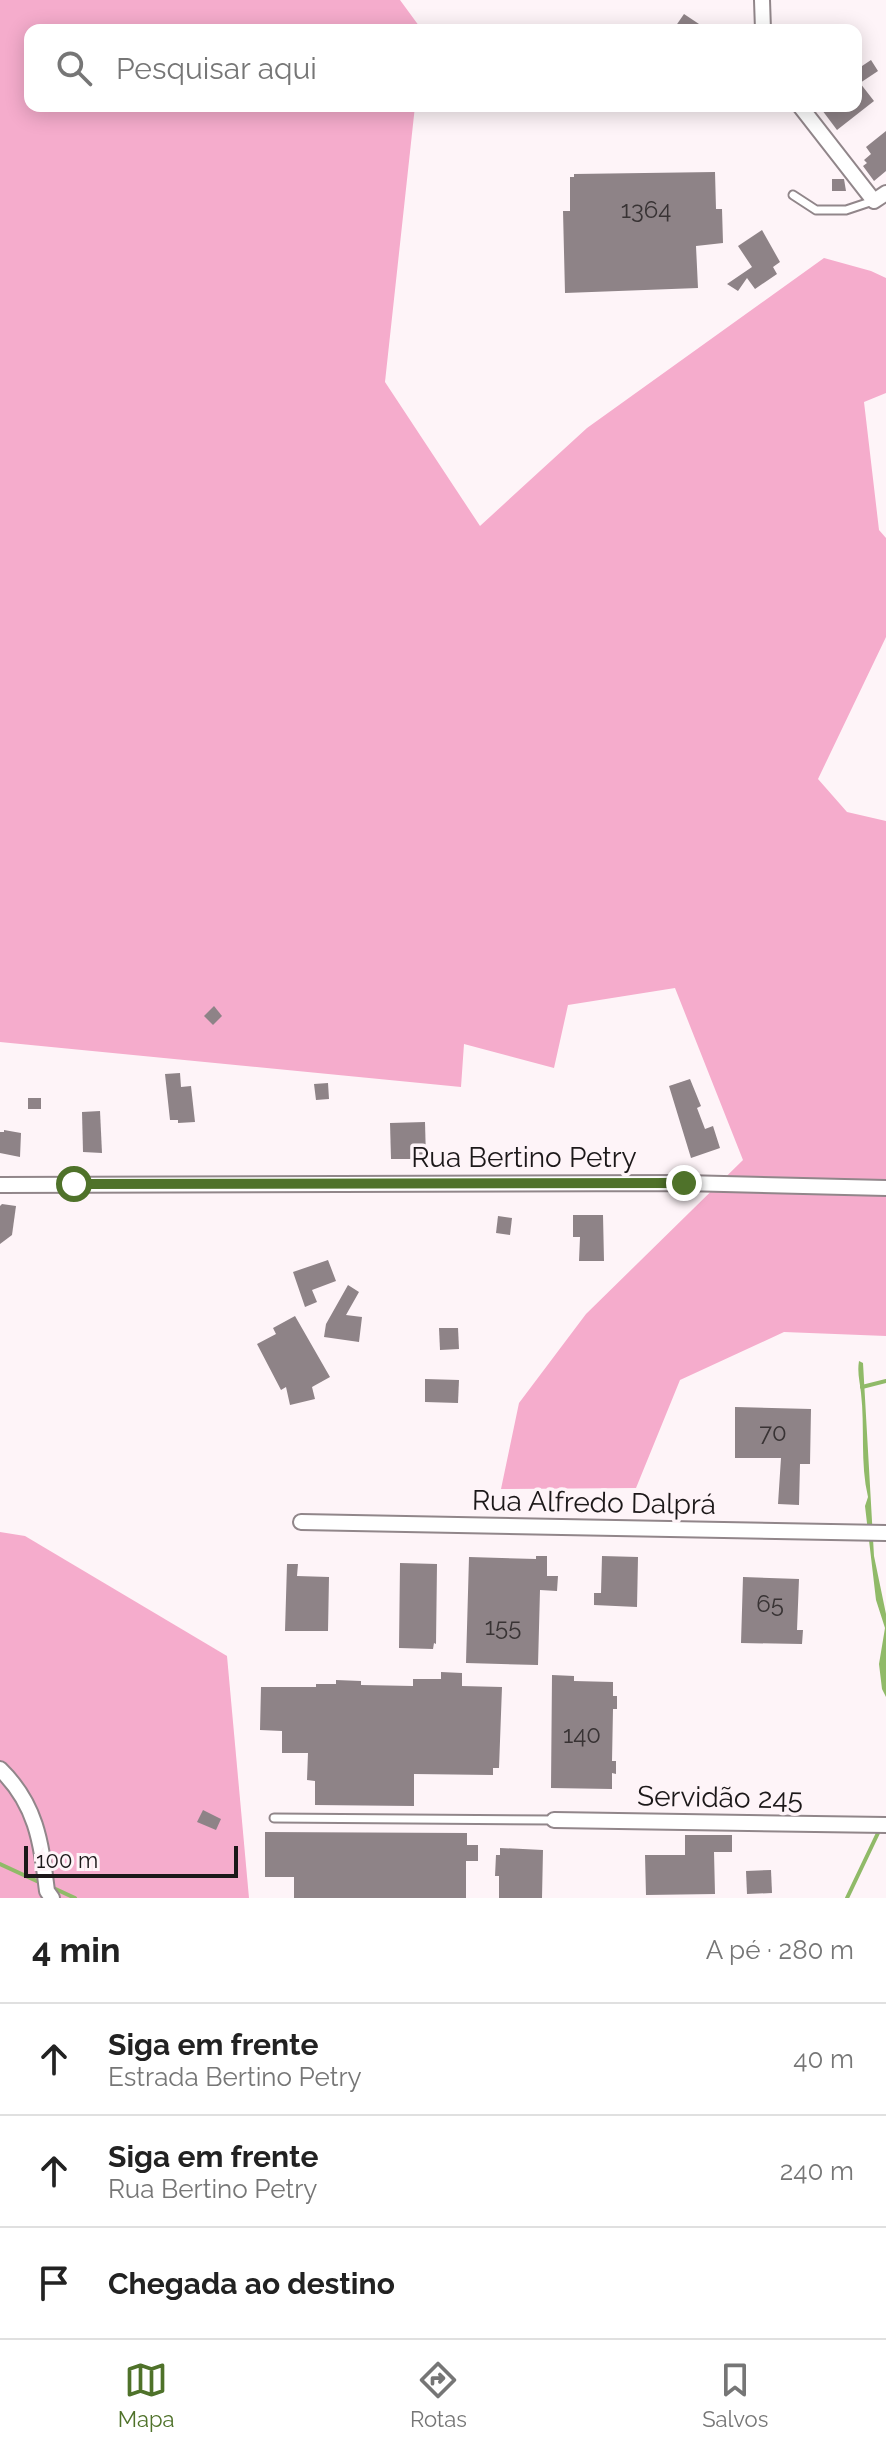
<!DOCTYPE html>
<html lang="pt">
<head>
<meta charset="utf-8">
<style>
  :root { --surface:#fff; --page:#f6f6f6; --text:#222; --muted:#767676; --line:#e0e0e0; --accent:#4f722a }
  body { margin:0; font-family:Raleway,sans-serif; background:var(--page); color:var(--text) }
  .scale { position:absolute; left:24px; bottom:20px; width:214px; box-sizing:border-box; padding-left:8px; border:4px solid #1c1819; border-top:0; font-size:22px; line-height:28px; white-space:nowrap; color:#1c1819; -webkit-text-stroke:6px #fef4f8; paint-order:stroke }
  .stop { position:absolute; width:24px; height:24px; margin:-18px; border:6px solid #4f722a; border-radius:50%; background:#fff }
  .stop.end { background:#4f722a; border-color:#fff; box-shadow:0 2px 8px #0008 }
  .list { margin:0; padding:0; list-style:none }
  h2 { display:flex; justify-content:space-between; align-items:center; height:104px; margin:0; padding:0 32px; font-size:34px }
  h2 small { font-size:26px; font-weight:400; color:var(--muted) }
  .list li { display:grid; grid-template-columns:52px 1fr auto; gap:24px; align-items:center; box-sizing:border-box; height:112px; padding:0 32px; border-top:2px solid var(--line) }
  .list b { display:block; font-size:30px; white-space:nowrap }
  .list p { margin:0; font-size:26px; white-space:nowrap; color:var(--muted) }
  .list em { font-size:26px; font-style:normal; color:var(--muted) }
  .icon { flex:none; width:44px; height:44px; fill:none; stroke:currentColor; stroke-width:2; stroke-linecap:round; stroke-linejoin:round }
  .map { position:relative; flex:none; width:886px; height:1898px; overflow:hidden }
  .search { position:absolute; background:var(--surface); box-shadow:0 4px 20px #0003; left:24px; right:24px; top:24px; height:88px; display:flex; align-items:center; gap:20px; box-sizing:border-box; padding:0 28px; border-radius:16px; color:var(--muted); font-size:30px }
  .sheet { height:440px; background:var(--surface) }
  nav { display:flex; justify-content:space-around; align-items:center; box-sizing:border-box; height:112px; border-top:2px solid var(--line); background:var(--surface); font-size:22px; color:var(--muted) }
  nav a { display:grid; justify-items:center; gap:4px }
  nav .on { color:var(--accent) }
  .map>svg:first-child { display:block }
</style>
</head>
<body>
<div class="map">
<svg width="886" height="1898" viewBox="0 0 886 1898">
  <rect width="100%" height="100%" fill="#fef4f8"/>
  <g fill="#f5accc">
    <polygon points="0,0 400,0 422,30 30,30 30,106 415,106 385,382 480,526 587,428 824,258 871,271 886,278 886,393 864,402 879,530 886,538 886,637 818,779 847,812 886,821 886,1336 784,1332 680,1380 636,1488 501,1489 519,1403 586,1314 743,1160 675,988 568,1005 554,1068 464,1044 461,1087 0,1042"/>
    <polygon points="0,1532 25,1536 227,1656 249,1898 0,1898"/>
  </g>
  <path fill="#90ba68" d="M 859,1361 L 863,1363 L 874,1556 L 886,1614 L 886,1697 L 882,1689 L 879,1664 L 885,1628 L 876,1600 L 865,1506 L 868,1497 C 860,1463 865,1427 861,1393 C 860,1382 857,1373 859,1361 Z"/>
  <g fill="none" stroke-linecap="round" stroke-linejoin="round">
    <g stroke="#90ba68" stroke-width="4">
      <polyline points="862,1387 886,1381"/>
      <polyline points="0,1864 41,1883"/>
      <polyline points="49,1886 75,1898"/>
      <polyline points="847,1898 878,1833"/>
    </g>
  </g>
  <g fill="#8e8387">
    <polygon points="684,14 708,30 673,30"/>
    <polygon points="871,60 878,71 860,83 874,101 837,130 819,106 856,106 856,70"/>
    <polygon points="886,131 886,171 874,181 863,166 867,163 864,160 871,154 866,147"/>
    <polygon points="715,172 716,209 722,209 723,243 696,246 698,288 565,293 563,211 570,211 570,177 574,177 574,174"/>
    <polygon points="832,179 844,179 846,191 832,191"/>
    <polygon points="762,230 780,262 773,267 777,274 755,289 747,278 738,291 727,284 752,267 738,246"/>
    <polygon points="214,1006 222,1016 213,1025 204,1016"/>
    <polygon points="180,1073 181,1087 191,1086 195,1122 178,1123 178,1120 170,1120 165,1074"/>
    <polygon points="690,1079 701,1106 697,1108 705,1129 713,1126 720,1148 691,1158 669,1086"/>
    <polygon points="328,1083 329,1099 316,1100 314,1084"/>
    <rect x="28" y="1098" width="13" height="11"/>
    <polygon points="100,1111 102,1153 83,1152 82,1112"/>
    <polygon points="425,1122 426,1159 391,1159 390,1123"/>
    <polygon points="4,1130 21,1133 20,1157 0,1153 0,1132 4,1132"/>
    <polygon points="2,1204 16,1206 12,1235 0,1244 0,1206"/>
    <polygon points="573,1215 603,1215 604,1261 579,1261 580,1237 573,1237"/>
    <polygon points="498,1216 512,1218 510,1235 496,1233"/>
    <polygon points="328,1260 336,1281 312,1290 317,1302 305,1307 293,1272"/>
    <polygon points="348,1285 359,1292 346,1315 362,1317 359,1342 324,1337 326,1324"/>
    <polygon points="295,1316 330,1377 312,1387 315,1399 290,1405 286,1387 281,1390 257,1344 276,1334 273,1328"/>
    <polygon points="439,1328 458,1328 459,1349 440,1350"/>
    <polygon points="425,1379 459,1380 458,1403 425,1402"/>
    <polygon points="735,1407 811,1409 810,1464 800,1464 799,1505 778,1504 781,1458 735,1458"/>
    <polygon points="536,1556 547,1556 547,1576 558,1576 557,1591 540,1590 538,1665 466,1663 469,1557 536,1559"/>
    <polygon points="602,1556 638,1557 637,1607 594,1605 594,1593 601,1593"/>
    <polygon points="400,1563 437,1564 436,1644 434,1643 433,1649 399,1648"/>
    <polygon points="287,1564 298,1564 297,1576 329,1577 328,1631 285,1631"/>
    <polygon points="743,1577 799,1579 797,1630 803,1630 802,1644 741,1643"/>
    <polygon points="441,1672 462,1673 462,1686 502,1687 499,1768 493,1768 493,1775 414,1774 414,1806 315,1805 315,1781 307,1780 308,1753 282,1753 282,1731 260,1730 261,1687 316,1687 316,1684 336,1684 336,1680 361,1681 361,1685 413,1686 413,1679 441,1679"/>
    <polygon points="552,1675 574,1676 574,1681 613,1682 613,1696 617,1696 617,1709 613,1709 612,1761 616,1761 616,1774 612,1773 612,1789 551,1788"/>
    <polygon points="203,1810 221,1819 216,1830 197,1822"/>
    <polygon points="265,1832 467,1833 467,1845 478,1845 478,1861 466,1861 466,1898 294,1898 294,1877 265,1877"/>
    <polygon points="685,1835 732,1835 732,1852 714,1852 715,1894 646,1895 645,1855 685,1855"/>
    <polygon points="500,1848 543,1850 542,1898 499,1898 499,1876 495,1876 496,1855 500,1855"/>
    <polygon points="771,1870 772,1893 747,1894 746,1871"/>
  </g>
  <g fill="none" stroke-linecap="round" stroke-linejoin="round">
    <g stroke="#91868a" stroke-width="11">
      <g id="service">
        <polyline points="793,195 816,210 846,210 873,201"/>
        <polyline points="274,1818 554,1820"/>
      </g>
    </g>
    <g stroke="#91868a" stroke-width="18">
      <g id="minor">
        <polyline points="762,0 763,30"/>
        <polyline points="800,106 874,201 886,193"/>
        <polyline points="0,1185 684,1183 886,1188"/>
        <polyline points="301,1522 886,1533"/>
        <path d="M 0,1769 C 37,1805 41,1843 47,1891 L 52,1898"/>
        <polyline points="554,1820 886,1825"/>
      </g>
    </g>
    <use href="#service" stroke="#fff" stroke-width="7"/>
    <use href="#minor" stroke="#fff" stroke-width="14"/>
  </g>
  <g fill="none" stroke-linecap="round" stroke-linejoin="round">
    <polyline stroke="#4f722a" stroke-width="10" points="74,1184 684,1183"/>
  </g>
  <g text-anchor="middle" stroke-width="7" stroke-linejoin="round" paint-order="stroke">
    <g font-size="24" fill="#383334">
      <text x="646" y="218">1364</text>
      <text x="773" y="1441">70</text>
      <text x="770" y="1612">65</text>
      <text x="503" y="1635">155</text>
      <text x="582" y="1743">140</text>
    </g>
    <g font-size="28" fill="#1c1819" stroke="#fef4f8">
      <text x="524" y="1167">Rua Bertino Petry</text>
      <text transform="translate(594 1502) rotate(1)" y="10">Rua Alfredo Dalprá</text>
      <text transform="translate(720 1797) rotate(1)" y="10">Servidão 245</text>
    </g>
  </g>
</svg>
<div class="scale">100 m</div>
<div class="stop" style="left:74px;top:1184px"></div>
<div class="stop end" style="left:684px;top:1183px"></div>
<div class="search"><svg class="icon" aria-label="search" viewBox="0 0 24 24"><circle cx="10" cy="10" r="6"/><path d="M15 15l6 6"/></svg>Pesquisar aqui</div>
</div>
<section class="sheet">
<h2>4 min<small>A pé · 280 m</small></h2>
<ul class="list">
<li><svg class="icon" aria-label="ahead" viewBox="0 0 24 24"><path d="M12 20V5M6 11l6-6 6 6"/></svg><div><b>Siga em frente</b><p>Estrada Bertino Petry</p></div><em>40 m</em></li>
<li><svg class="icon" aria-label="ahead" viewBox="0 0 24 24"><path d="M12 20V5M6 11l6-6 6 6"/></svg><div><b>Siga em frente</b><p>Rua Bertino Petry</p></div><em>240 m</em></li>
<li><svg class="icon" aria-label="arrive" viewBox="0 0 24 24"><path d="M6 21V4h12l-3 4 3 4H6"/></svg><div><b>Chegada ao destino</b></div></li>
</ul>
</section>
<nav>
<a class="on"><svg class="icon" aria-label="map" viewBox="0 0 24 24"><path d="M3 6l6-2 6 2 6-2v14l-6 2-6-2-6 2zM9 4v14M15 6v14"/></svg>Mapa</a>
<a><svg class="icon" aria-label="directions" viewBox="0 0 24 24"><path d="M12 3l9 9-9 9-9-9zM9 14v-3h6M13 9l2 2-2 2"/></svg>Rotas</a>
<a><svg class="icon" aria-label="saved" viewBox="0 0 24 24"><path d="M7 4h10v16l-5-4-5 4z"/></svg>Salvos</a>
</nav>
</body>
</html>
